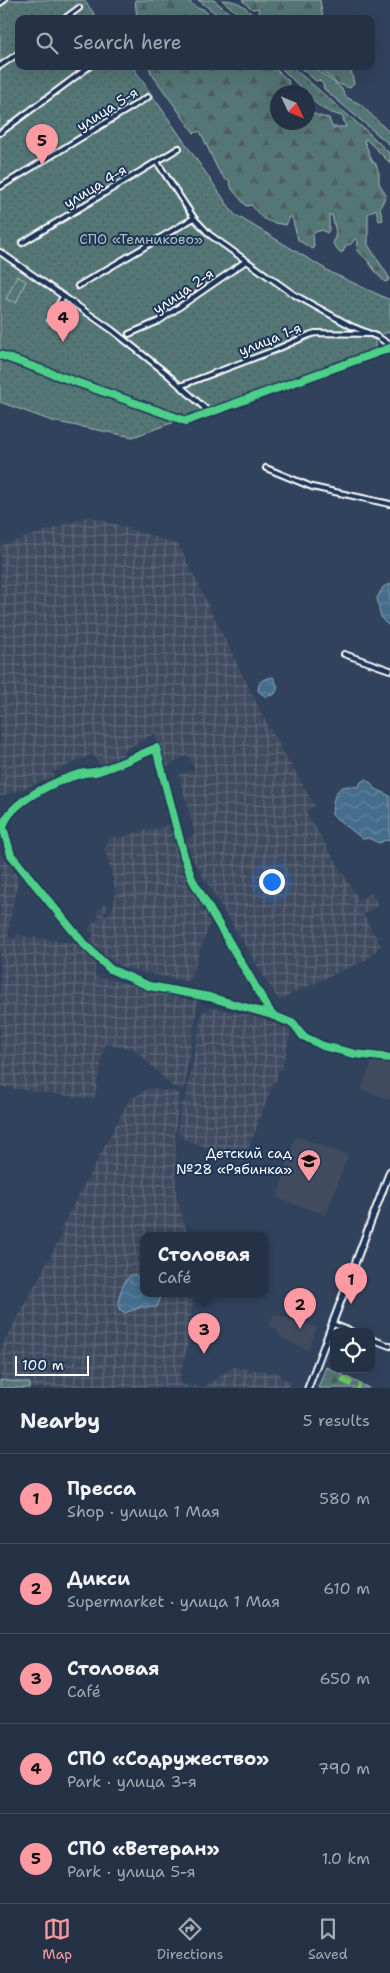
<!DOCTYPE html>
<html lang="en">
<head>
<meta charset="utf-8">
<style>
  :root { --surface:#253245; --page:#313e50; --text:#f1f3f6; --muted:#a3aab3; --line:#424d5e; --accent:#ff9aa2 }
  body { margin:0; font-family:"Shantell Sans",sans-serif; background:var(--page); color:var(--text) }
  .controls { position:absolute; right:15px; bottom:15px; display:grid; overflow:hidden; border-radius:10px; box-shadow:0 5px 20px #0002 }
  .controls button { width:45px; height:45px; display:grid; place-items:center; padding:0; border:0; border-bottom:1px solid var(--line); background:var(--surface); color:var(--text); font:25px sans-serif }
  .compass { position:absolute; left:270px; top:85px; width:45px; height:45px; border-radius:50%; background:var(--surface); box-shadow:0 5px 20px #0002; rotate:134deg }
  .scale { position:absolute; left:15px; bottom:12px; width:74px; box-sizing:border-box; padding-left:5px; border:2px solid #fff; border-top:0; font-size:14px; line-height:18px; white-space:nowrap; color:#fff; -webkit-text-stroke:4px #1d3557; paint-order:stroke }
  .you { position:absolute; left:271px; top:881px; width:18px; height:18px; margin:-12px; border:4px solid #fff; border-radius:50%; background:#1a73e8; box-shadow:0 0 0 8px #1a73e833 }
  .badge { display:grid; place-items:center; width:32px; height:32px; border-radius:50%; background:var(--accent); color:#111; font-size:16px; font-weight:700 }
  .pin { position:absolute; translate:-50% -41px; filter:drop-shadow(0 1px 2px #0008) }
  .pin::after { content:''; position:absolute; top:26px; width:18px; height:15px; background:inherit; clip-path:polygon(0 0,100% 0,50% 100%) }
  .popup { position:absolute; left:140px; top:1232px; width:128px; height:65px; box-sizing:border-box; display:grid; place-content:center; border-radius:10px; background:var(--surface); filter:drop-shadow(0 1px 4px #0005); font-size:16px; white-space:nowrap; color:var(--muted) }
  .popup b { font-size:19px; color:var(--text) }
  .popup::after { content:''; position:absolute; left:50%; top:100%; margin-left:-10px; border:10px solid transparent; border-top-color:var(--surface) }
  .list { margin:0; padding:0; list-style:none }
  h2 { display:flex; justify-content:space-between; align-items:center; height:65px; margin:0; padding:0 20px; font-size:21px }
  h2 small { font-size:16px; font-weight:400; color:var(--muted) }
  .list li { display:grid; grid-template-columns:32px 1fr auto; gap:15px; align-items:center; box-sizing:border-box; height:90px; padding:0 20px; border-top:1px solid var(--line) }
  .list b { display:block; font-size:19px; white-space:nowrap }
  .list p { margin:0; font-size:16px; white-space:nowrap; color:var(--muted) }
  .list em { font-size:16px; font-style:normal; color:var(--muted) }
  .icon { flex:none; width:28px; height:28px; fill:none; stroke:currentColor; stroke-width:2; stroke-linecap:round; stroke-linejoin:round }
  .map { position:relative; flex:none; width:390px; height:1388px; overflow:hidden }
  .search { position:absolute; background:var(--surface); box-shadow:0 5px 20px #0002; left:15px; right:15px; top:15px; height:55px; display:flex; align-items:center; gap:12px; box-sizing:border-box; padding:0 18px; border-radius:10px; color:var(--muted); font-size:19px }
  .sheet { height:515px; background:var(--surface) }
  nav { display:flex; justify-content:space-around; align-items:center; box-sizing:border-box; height:70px; border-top:1px solid var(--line); background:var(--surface); font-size:14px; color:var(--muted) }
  nav a { display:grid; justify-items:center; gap:2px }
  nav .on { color:var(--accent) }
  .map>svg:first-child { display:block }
</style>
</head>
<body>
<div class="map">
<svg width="390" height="1388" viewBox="0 0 390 1388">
  <defs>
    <pattern id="industrial-grid" width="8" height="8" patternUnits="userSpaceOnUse" patternTransform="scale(1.25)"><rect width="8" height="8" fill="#3f4c60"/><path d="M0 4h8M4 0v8" fill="none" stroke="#5c6778"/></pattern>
    <pattern id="grass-dots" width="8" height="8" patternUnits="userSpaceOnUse" patternTransform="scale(1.25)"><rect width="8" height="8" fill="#547676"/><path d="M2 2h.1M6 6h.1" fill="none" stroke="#4f5d5d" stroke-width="1.8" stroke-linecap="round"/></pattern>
    <pattern id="forest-firs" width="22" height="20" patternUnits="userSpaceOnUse" patternTransform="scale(1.25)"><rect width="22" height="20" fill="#547676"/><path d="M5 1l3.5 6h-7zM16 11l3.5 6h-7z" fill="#4f5d5d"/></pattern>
    <pattern id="water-waves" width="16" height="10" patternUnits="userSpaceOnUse" patternTransform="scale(1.25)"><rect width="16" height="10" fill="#456e8d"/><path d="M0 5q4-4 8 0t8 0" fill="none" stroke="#61849e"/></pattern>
  </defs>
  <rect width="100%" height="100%" fill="#31425c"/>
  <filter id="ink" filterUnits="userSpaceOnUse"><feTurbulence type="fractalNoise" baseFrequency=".02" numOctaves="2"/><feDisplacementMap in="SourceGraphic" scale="10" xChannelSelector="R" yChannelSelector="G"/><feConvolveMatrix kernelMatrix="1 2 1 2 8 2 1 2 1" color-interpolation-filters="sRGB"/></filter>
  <g filter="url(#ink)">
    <g fill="#3f4c60">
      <polygon points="373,1059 390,1061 390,1100 361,1089"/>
      <polygon points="295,1136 348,1155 326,1215 277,1198"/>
      <polygon points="274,1314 317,1328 308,1350 282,1338 276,1329 269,1326"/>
    </g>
    <g fill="url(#industrial-grid)">
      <polygon points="90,516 179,545 262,715 315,806 306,812 359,900 371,893 378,905 363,914 381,946 366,960 293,993 279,1001 193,860 184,841 195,834 179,775 195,770 188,755 164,768 155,733 123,751 124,755 100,767 93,754 53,772 54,777 0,797 0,546"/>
      <polygon points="169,825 187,882 211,920 189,982 125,968 109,960 89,940 94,935 88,929 100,917 96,913 105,904 109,908 103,914 106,917 113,907 116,892 105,849 108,843 107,839 116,836 117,839 146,829 147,831"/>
      <polygon points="0,855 12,868 18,879 9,928 9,937 16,939 17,935 78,944 95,960 95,976 198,1000 184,1090 173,1087 134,1049 105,1044 94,1099 0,1087"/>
      <polygon points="209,1007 265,1019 291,1031 282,1070 279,1069 276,1081 274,1082 243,1163 237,1160 238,1158 183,1139 184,1136 177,1133 181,1102 185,1103 202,1010 208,1012"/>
      <polygon points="149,1088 180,1093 175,1134 176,1196 188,1235 144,1235 144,1293 194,1293 188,1344 180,1376 181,1385 205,1387 233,1367 280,1373 281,1379 289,1380 290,1388 29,1388 29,1383 0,1380 0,1350 63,1233 60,1230 129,1100"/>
    </g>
    <polygon fill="url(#grass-dots)" stroke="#aababa" points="0,0 84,0 98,19 19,19 19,66 132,66 234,214 332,273 390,300 390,332 375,336 375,349 133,437 52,421 0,402"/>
    <g fill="url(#forest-firs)" stroke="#aababa">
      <polygon points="135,0 187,0 197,8 203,9 214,19 137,19"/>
      <polygon points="198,0 214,0 236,19 223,19"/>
      <path d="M 222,0 C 237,0 247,6 255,19 L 244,19 Z"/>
      <polygon points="242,0 320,0 323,19 261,19 258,8 252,9"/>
      <path d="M 149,66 L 272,66 L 288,80 L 289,86 L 278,92 L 277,98 L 273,98 L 275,106 L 277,107 L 278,122 L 308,122 L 308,109 C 314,115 321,117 329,118 L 332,127 L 346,127 L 342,116 C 326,112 318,107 308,95 L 308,92 L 305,92 L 279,66 L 291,66 L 371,135 L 390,154 L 390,163 L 366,139 L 364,140 L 372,161 L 376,164 L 379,174 L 379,183 L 386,195 L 380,208 L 383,220 L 379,221 L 376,209 L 368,214 L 368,245 L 389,277 L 388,281 L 385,282 C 374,273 369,258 357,251 L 358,242 L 355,239 L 351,244 L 346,245 L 343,252 L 340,252 L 333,244 L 336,233 L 332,215 L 329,215 L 329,230 L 327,233 L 322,230 L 313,233 L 314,247 L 312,249 L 298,240 L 292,217 L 290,217 L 286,225 C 268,222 262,221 252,205 L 246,206 L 232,189 L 229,180 L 226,180 L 218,170 L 200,131 L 194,133 L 151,73 Z"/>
      <polygon points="298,66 312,66 341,88 346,97 360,104 390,133 390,145 324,89 323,84 319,80 316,81"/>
      <polygon points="317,66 347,66 351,70 354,84 350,88 336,83"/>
      <polygon points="326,1367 369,1388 318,1388"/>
    </g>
    <g fill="#547676" stroke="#aababa">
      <polygon points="17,276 26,281 16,303 6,299"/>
      <polygon points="0,1380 30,1383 29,1388 0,1388"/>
    </g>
    <g fill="url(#water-waves)" stroke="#8fa8bb">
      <path d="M 390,584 L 390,626 C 379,621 379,609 377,598 L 383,587 Z"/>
      <path d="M 273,677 L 278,687 L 275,694 L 266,697 L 258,691 C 259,680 262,679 273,677 Z"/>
      <path d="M 366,779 L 372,784 L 374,788 L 390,796 L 390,841 L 386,840 L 379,843 L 368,838 L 363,839 L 332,815 C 333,796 335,782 358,787 L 361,782 Z"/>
      <path d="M 134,1274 L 144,1284 L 144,1293 L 161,1293 L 161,1297 L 157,1307 L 142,1307 L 125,1313 L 119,1309 C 117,1299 123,1277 134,1274 Z"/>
    </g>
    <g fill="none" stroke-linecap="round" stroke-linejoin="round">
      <g stroke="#fff" stroke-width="8">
        <g id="minor">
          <polyline points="0,3 4,0"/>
          <polyline points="64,19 79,8"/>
          <polyline points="0,66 19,53"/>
          <polyline points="0,133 90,66"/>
          <polyline points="157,162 194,218 210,235 293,294 351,326 378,337 390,345"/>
          <polyline points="0,187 148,97"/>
          <polyline points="22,243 179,148"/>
          <polyline points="0,252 112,330 166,373 209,412"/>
          <polyline points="78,286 194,218"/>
          <polyline points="50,320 63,297"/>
          <polyline points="129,334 159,321 246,261"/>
          <polyline points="0,355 186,421 390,348"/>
          <polyline points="180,386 275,350 309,335 315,333 370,334"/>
          <polyline points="266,468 312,487 390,504"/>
          <polyline points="344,654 390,670"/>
          <path d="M 272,1015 L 192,879 L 184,856 L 156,748 C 137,756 118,765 99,771 C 94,773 89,772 84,773 C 59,779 9,801 3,827 L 11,855 L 83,943 L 110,969 L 149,986 L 209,997 L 272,1015 L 294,1024 L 303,1036 L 323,1046 L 355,1054 L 390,1058"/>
          <polyline points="333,1324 353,1332"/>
          <polyline points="371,1339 390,1346"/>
        </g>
      </g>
      <g stroke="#fff" stroke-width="9">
        <polyline id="tertiary" points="308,1388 390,1171"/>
      </g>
      <use href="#minor" stroke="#1d3557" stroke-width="4"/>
      <use href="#tertiary" stroke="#1d3557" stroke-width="5"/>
      <polyline stroke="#71cb61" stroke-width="6" stroke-dasharray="12 6" stroke-linecap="butt" points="341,1379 360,1388"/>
      <g stroke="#1d3557" stroke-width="11">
        <g id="cycleway">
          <polyline points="0,355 186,421 390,348"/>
          <path d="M 272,1015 L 192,879 L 184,856 L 156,748 C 137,756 118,765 99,771 C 94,773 89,772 84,773 C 59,779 9,801 3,827 L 11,855 L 83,943 L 110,969 L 149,986 L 209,997 L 272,1015 L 294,1024 L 303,1036 L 323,1046 L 355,1054 L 390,1058"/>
        </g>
      </g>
      <use href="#cycleway" stroke="#4dcf88" stroke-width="8"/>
    </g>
  </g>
  <defs>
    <g id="school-pin" transform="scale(1.25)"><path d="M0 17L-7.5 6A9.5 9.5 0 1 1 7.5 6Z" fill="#ff9aa2" stroke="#1d3557"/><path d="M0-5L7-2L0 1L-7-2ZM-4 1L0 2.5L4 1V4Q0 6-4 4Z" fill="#111"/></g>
  </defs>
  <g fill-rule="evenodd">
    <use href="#school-pin" x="309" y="1161"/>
  </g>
  <g text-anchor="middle" stroke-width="4" stroke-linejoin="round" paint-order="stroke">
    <g font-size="14" fill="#fff" stroke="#1d3557">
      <text transform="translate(107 109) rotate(-32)" y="5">улица 5-я</text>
      <text transform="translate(95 186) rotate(-31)" y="5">улица 4-я</text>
      <text transform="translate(183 291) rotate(-34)" y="5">улица 2-я</text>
      <text transform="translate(270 339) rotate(-22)" y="5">улица 1-я</text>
    </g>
    <g font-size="14" fill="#b2c1c1" stroke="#1d3557">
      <text x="141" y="244">СПО «Темниково»</text>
    </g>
    <g font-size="14" fill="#fff" stroke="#1d3557" text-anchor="end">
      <text x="292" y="1158">Детский сад<tspan x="292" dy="16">№28 «Рябинка»</tspan></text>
    </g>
  </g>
</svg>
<div class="controls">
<button><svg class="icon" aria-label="locate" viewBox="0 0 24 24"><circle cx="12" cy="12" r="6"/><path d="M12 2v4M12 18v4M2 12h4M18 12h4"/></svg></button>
</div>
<svg class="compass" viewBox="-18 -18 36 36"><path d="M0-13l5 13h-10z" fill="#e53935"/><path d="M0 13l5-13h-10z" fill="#a3aab3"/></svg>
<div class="scale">100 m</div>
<div class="you"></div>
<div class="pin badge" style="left:351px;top:1304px">1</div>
<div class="pin badge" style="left:300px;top:1329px">2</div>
<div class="pin badge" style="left:204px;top:1354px">3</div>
<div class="popup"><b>Столовая</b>Café</div>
<div class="pin badge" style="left:63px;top:342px">4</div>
<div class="pin badge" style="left:42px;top:165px">5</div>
<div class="search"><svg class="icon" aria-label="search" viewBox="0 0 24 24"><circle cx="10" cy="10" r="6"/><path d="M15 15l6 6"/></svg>Search here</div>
</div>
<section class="sheet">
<h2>Nearby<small>5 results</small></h2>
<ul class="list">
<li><span class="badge">1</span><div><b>Пресса</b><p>Shop · улица 1 Мая</p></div><em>580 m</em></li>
<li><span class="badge">2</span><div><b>Дикси</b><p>Supermarket · улица 1 Мая</p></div><em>610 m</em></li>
<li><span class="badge">3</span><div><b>Столовая</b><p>Café</p></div><em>650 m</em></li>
<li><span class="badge">4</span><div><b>СПО «Содружество»</b><p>Park · улица 3-я</p></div><em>790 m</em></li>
<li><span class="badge">5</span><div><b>СПО «Ветеран»</b><p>Park · улица 5-я</p></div><em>1.0 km</em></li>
</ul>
</section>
<nav>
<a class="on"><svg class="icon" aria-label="map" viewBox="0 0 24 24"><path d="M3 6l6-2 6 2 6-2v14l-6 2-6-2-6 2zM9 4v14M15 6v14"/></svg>Map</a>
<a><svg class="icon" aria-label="directions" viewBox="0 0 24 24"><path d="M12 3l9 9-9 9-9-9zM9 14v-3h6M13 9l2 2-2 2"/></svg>Directions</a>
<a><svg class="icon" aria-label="saved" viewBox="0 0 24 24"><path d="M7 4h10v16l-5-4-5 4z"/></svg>Saved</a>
</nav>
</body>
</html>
